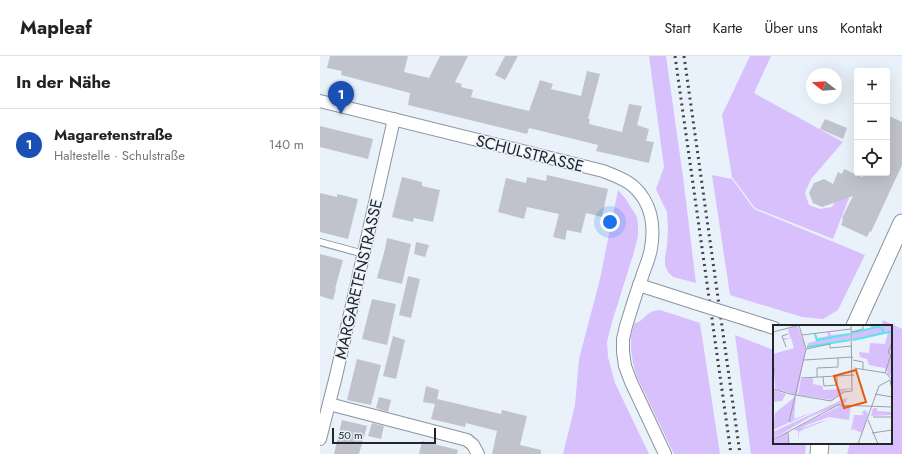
<!DOCTYPE html>
<html lang="de">
<head>
<meta charset="utf-8">
<style>
  :root { --surface:#fff; --page:#f6f6f6; --text:#222; --muted:#767676; --line:#e0e0e0; --accent:#b45309 }
  body { margin:0; font-family:Jost,sans-serif; background:var(--page); color:var(--text) }
  .controls { position:absolute; right:12px; top:12px; display:grid; overflow:hidden; border-radius:4px; box-shadow:0 4px 16px #0002 }
  .controls button { width:36px; height:36px; display:grid; place-items:center; padding:0; border:0; border-bottom:1px solid var(--line); background:var(--surface); color:var(--text); font:20px sans-serif }
  .compass { position:absolute; left:486px; top:12px; width:36px; height:36px; border-radius:50%; background:var(--surface); box-shadow:0 4px 16px #0002; rotate:287deg }
  .scale { position:absolute; left:12px; bottom:10px; width:104px; box-sizing:border-box; padding-left:4px; border:2px solid #232629; border-top:0; font-size:11px; line-height:14px; white-space:nowrap; color:#232629; -webkit-text-stroke:3px #e9f2fb; paint-order:stroke }
  .you { position:absolute; left:290px; top:166px; width:14px; height:14px; margin:-10px; border:3px solid #fff; border-radius:50%; background:#1a73e8; box-shadow:0 0 0 6px #1a73e833 }
  .badge { display:grid; place-items:center; width:26px; height:26px; border-radius:50%; background:var(--accent); color:#fff; font-size:13px; font-weight:700 }
  .pin { position:absolute; translate:-50% -33px; filter:drop-shadow(0 1px 2px #0008) }
  .pin::after { content:''; position:absolute; top:21px; width:14px; height:12px; background:inherit; clip-path:polygon(0 0,100% 0,50% 100%) }
  .list { margin:0; padding:0; list-style:none }
  h2 { display:flex; justify-content:space-between; align-items:center; height:52px; margin:0; padding:0 16px; font-size:17px }
  h2 small { font-size:13px; font-weight:400; color:var(--muted) }
  .list li { display:grid; grid-template-columns:26px 1fr auto; gap:12px; align-items:center; box-sizing:border-box; height:72px; padding:0 16px; border-top:1px solid var(--line) }
  .list b { display:block; font-size:15px; white-space:nowrap }
  .list p { margin:0; font-size:13px; white-space:nowrap; color:var(--muted) }
  .list em { font-size:13px; font-style:normal; color:var(--muted) }
  .icon { flex:none; width:22px; height:22px; fill:none; stroke:currentColor; stroke-width:2; stroke-linecap:round; stroke-linejoin:round }
  .map { position:relative; flex:none; width:582px; height:398px; overflow:hidden }
  header { display:flex; align-items:center; gap:24px; box-sizing:border-box; height:56px; padding:0 20px; background:var(--surface); border-bottom:1px solid var(--line) }
  header strong { font-size:19px }
  nav { display:flex; gap:22px; margin-inline-start:auto; font-size:14px }
  main { display:flex }
  aside { flex:1; background:var(--surface) }
  .map>svg:first-child { display:block }
</style>
</head>
<body>
<header>
<strong>Mapleaf</strong>
<nav><a>Start</a><a>Karte</a><a>Über uns</a><a>Kontakt</a></nav>
</header>
<main>
<aside>
<h2>In der Nähe<small></small></h2>
<ul class="list">
<li><span class="badge" style="background:#1a4fb4">1</span><div><b>Magaretenstraße</b><p>Haltestelle · Schulstraße</p></div><em>140 m</em></li>
</ul>
</aside>
<div class="map">
<svg width="582" height="398" viewBox="0 0 582 398">
  <rect width="100%" height="100%" fill="#e9f2fb"/>
  <g fill="#d8c0fd">
    <polygon points="329,0 346,0 363,121 376,227 353,221 348,216 345,209 345,201 347,190 348,172 347,156 341,144 336,133 344,111"/>
    <polygon points="430,0 451,0 434,37 523,86 491,123 485,137 489,149 500,153 512,151 520,137 529,142 513,183 435,152 412,121 402,59"/>
    <polygon points="392,119 412,123 434,153 545,199 518,254 503,263 482,261 410,239"/>
    <polygon points="298,134 305,142 317,161 318,171 318,180 314,196 292,266 287,286 288,301 295,327 329,398 243,398 255,349 259,303 280,223"/>
    <path d="M 340,254 L 380,267 L 400,398 L 354,398 L 317,321 L 313,307 L 311,294 L 311,280 L 314,267 C 322,266 324,260 331,256 C 334,255 337,254 340,254 Z"/>
    <polygon points="563,264 582,273 582,398 527,398 530,387 571,387 571,270 561,270"/>
    <polygon points="415,279 454,294 454,387 486,387 485,398 431,398"/>
  </g>
  <g fill="#c0c3ce">
    <polygon points="10,0 88,0 84,16 109,22 120,0 148,0 135,26 142,28 141,31 153,34 151,41 209,55 220,24 233,28 231,33 261,40 267,15 280,18 268,63 270,63 269,68 302,76 309,48 322,50 317,69 329,73 326,85 334,86 329,107 276,95 278,89 209,72 207,78 88,49 90,37 21,19 22,15 7,12"/>
    <polygon points="185,0 198,0 185,24 175,19"/>
    <polygon points="567,59 582,66 582,109 551,176 550,175 547,181 521,169 523,163 522,162 533,140 502,151 493,147 489,137 494,127 504,123 513,128 518,116 522,118 524,113 542,121 545,117 567,117"/>
    <polygon points="505,63 527,72 523,83 500,73"/>
    <polygon points="0,70 53,83 48,103 0,91"/>
    <polygon points="227,119 288,133 282,161 266,157 261,177 247,174 245,184 233,181 239,158 207,151 204,163 178,156 186,122 206,127 207,121 226,125"/>
    <polygon points="82,121 102,126 102,130 120,134 113,166 94,162 93,166 72,161"/>
    <polygon points="0,137 17,141 17,138 38,143 28,183 0,176"/>
    <polygon points="67,182 91,188 82,228 57,222 65,193"/>
    <polygon points="96,186 109,189 105,201 94,198"/>
    <polygon points="0,198 23,204 15,233 16,233 13,244 0,240"/>
    <polygon points="88,220 100,223 91,262 79,259"/>
    <polygon points="52,243 76,248 67,289 42,283"/>
    <polygon points="73,280 85,284 76,323 63,320"/>
    <polygon points="37,303 61,309 51,349 27,344"/>
    <polygon points="106,330 119,334 117,343 181,358 182,354 207,360 200,389 221,394 221,398 172,398 177,375 146,367 145,371 111,363 115,348 103,346"/>
    <polygon points="59,341 71,344 68,356 56,352"/>
    <polygon points="22,364 47,370 39,398 14,398"/>
    <polygon points="52,367 64,370 61,383 48,380"/>
    <polygon points="102,385 138,394 137,398 99,398"/>
  </g>
  <g fill="none" stroke-linecap="round" stroke-linejoin="round">
    <g stroke="#8c949d" stroke-width="8">
      <polyline id="service" points="0,186 44,198"/>
    </g>
    <g stroke="#8c949d" stroke-width="14">
      <g id="minor">
        <path d="M 0,45 L 283,115 C 293,119 305,123 313,130 C 331,146 335,169 331,192 C 330,201 325,211 322,221 C 316,237 311,254 306,270 L 303,283 L 303,296 L 305,310 L 311,326 L 345,398"/>
        <polyline points="319,229 378,248"/>
        <polyline points="413,259 454,272"/>
        <polyline points="9,348 147,384 153,389 158,398"/>
        <polyline points="0,383 16,320 74,63"/>
      </g>
    </g>
    <g stroke="#8c949d" stroke-width="19">
      <g id="secondary">
        <polyline points="535,270 582,167"/>
        <polyline points="499,398 500,387"/>
      </g>
    </g>
    <use href="#service" stroke="#fff" stroke-width="6"/>
    <use href="#minor" stroke="#fff" stroke-width="12"/>
    <use href="#secondary" stroke="#fff" stroke-width="17"/>
    <g stroke="#3f4246" stroke-width="3" stroke-dasharray="2 4" stroke-linecap="butt">
      <polyline points="355,0 411,398"/>
      <polyline points="364,0 420,398"/>
    </g>
    <g stroke="#8c949d" stroke-width="14" stroke-linecap="butt">
      <polyline id="minor-bridge" points="378,248 413,259"/>
    </g>
    <use href="#minor-bridge" stroke="#fff" stroke-width="12"/>
  </g>
  <g text-anchor="middle" stroke-width="3" stroke-linejoin="round" paint-order="stroke">
    <g font-size="16" fill="#232629" stroke="#e9f2fb">
      <text transform="translate(210 97) rotate(14)" y="6">SCHULSTRASSE</text>
      <text transform="translate(38 223) rotate(-77)" y="6">MARGARETENSTRASSE</text>
    </g>
  </g>
  <g transform="translate(453 269)">
    <rect width="119" height="119" fill="#e9f2fb"/>
    <path d="M 97,0 L 119,1 L 119,49 L 116,51 L 112,43 L 96,40 L 94,34 L 87,32 L 86,27 L 96,28 L 97,18 L 112,19 L 115,8 L 79,16 L 79,8 L 98,3 ZM 25,1 L 33,24 L 24,70 L 2,64 L 0,29 L 21,23 L 18,13 L 11,15 L 9,13 L 17,13 L 15,4 ZM 57,7 L 58,10 L 77,8 L 78,16 L 77,14 L 34,22 L 35,18 L 43,16 L 41,8 L 45,13 L 55,11 L 54,8 ZM 40,53 L 40,59 L 50,61 L 50,65 L 81,63 L 71,66 L 59,75 L 25,70 L 28,54 ZM 0,65 L 13,69 L 9,76 L 0,77 ZM 23,71 L 21,94 L 40,87 L 16,98 L 19,85 L 15,98 L 0,105 L 2,88 ZM 75,72 L 72,78 L 37,92 L 0,114 L 0,107 ZM 69,80 L 78,80 L 76,95 L 56,92 L 34,100 L 27,104 L 46,97 L 55,95 L 31,104 L 26,107 L 25,115 L 25,106 L 20,104 ZM 100,83 L 104,83 L 104,86 L 119,87 L 119,90 L 98,91 ZM 92,85 L 95,89 L 89,108 L 80,104 L 78,106 L 81,90 L 91,90 L 89,87 ZM 14,107 L 16,119 L 0,119 L 0,116 Z" fill="#d8c0fd"/>
    <path fill="none" stroke="#58e6ec" stroke-width="2" d="M 79,8 L 104,2 L 109,3 L 111,8 L 119,7M 42,9 L 44,15 L 77,9M 80,15 L 111,8M 34,22 L 77,15"/>
    <path fill="none" stroke="#9aa0a7" stroke-width="1" d="M 0,7 L 27,0M 78,7 L 90,4 L 90,0M 29,10 L 78,4M 13,22 L 9,11 L 15,9M 33,24 L 57,19 L 57,23 L 79,21M 31,35 L 80,32M 80,35 L 90,37 L 90,45M 1,43 L 0,64 L 17,69 L 58,76 L 71,67 L 79,66 L 78,0M 81,43 L 113,48 L 119,55M 112,48 L 118,30 L 115,28 L 119,17M 44,52 L 44,43 L 65,42 L 65,33M 50,52 L 51,61 L 64,60 L 64,51M 28,53 L 81,50M 102,69 L 119,72M 100,92 L 119,92M 95,95 L 105,119M 16,97 L 33,24 L 26,0M 15,107 L 16,119M 99,108 L 119,105M 0,115 L 65,80 L 119,82M 85,119 L 106,61 L 117,55 L 119,64"/>
    <path fill="#e8590c" fill-opacity="0.15" stroke="#e8590c" stroke-width="2" d="M 83,45 L 93,77 L 71,83 L 61,51 Z"/>
    <rect width="119" height="119" fill="none" stroke="#232629" stroke-width="2"/>
  </g>
</svg>
<div class="controls">
<button>+</button>
<button>−</button>
<button><svg class="icon" aria-label="locate" viewBox="0 0 24 24"><circle cx="12" cy="12" r="6"/><path d="M12 2v4M12 18v4M2 12h4M18 12h4"/></svg></button>
</div>
<svg class="compass" viewBox="-18 -18 36 36"><path d="M0-13l5 13h-10z" fill="#e53935"/><path d="M0 13l5-13h-10z" fill="#767676"/></svg>
<div class="scale">50 m</div>
<div class="you"></div>
<div class="pin badge" style="left:21px;top:58px;background:#1a4fb4">1</div>
</div>
</main>
</body>
</html>
